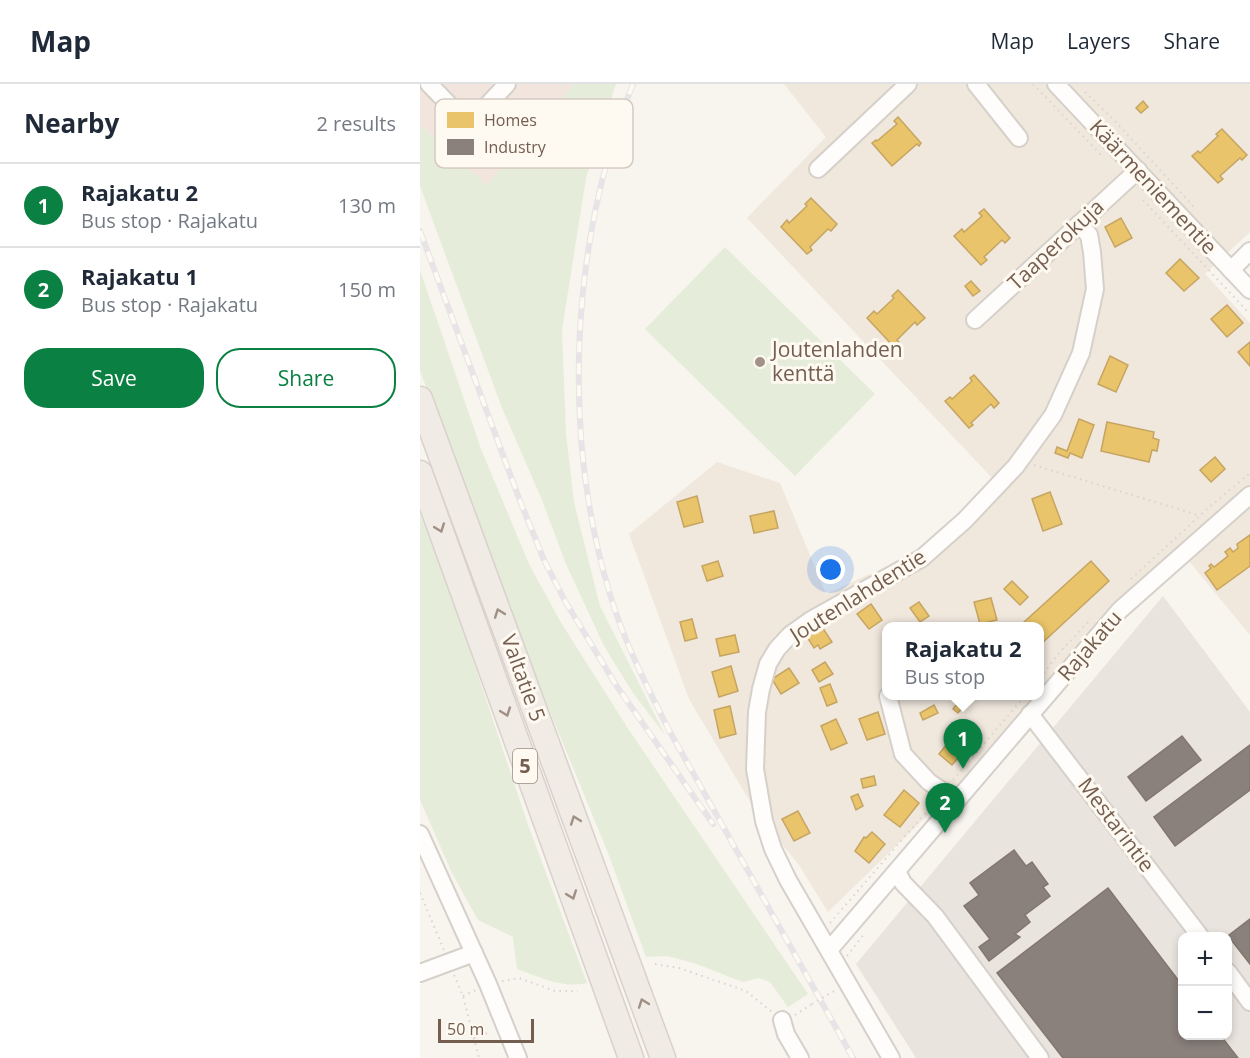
<!DOCTYPE html>
<html lang="en">
<head>
<meta charset="utf-8">
<style>
  :root { --surface:#fff; --page:#f2f2f3; --text:#1f2937; --muted:#747a83; --line:#e0e1e3; --accent:#0b8043 }
  body { margin:0; font-family:"Open Sans",sans-serif; background:var(--page); color:var(--text) }
  .controls { position:absolute; right:18px; bottom:18px; display:grid; overflow:hidden; border-radius:12px; box-shadow:0 3px 9px #0003 }
  .controls button { width:54px; height:54px; display:grid; place-items:center; padding:0; border:0; border-bottom:2px solid var(--line); background:var(--surface); color:var(--text); font:30px sans-serif }
  .scale { position:absolute; left:18px; bottom:15px; width:96px; box-sizing:border-box; padding-left:6px; border:3px solid #745e50; border-top:0; font-size:16px; line-height:21px; white-space:nowrap; color:#745e50; -webkit-text-stroke:4px #fef9f1; paint-order:stroke }
  .you { position:absolute; left:411px; top:486px; width:21px; height:21px; margin:-15px; border:4px solid #fff; border-radius:50%; background:#1a73e8; box-shadow:0 0 0 9px #1a73e833 }
  .badge { display:grid; place-items:center; width:39px; height:39px; border-radius:50%; background:var(--accent); color:#fff; font-size:20px; font-weight:700 }
  .pin { position:absolute; translate:-50% -50px; filter:drop-shadow(0 2px 3px #0008) }
  .pin::after { content:''; position:absolute; top:32px; width:21px; height:18px; background:inherit; clip-path:polygon(0 0,100% 0,50% 100%) }
  .popup { position:absolute; left:462px; top:538px; width:162px; height:78px; box-sizing:border-box; display:grid; place-content:center; border-radius:12px; background:var(--surface); filter:drop-shadow(0 2px 4px #0005); font-size:20px; white-space:nowrap; color:var(--muted) }
  .popup b { font-size:22px; color:var(--text) }
  .popup::after { content:''; position:absolute; left:50%; top:100%; margin-left:-12px; border:12px solid transparent; border-top-color:var(--surface) }
  .list { margin:0; padding:0; list-style:none }
  h2 { display:flex; justify-content:space-between; align-items:center; height:78px; margin:0; padding:0 24px; font-size:26px }
  h2 small { font-size:20px; font-weight:400; color:var(--muted) }
  .list li { display:grid; grid-template-columns:39px 1fr auto; gap:18px; align-items:center; box-sizing:border-box; height:84px; padding:0 24px; border-top:2px solid var(--line) }
  .list b { display:block; font-size:22px; white-space:nowrap }
  .list p { margin:0; font-size:20px; white-space:nowrap; color:var(--muted) }
  .list em { font-size:20px; font-style:normal; color:var(--muted) }
  .actions { display:flex; gap:12px; padding:18px 24px }
  .actions a { flex:1; padding:14px 0; border:2px solid var(--accent); border-radius:24px; text-align:center; font-size:21px; color:var(--accent) }
  .actions .main { background:var(--accent); color:#fff }
  .map { position:relative; flex:none; width:830px; height:974px; overflow:hidden }
  header { display:flex; align-items:center; gap:36px; box-sizing:border-box; height:84px; padding:0 30px; background:var(--surface); border-bottom:2px solid var(--line) }
  header strong { font-size:28px }
  nav { display:flex; gap:33px; margin-inline-start:auto; font-size:21px }
  main { display:flex }
  aside { flex:1; background:var(--surface) }
  .map>svg:first-child { display:block }
</style>
</head>
<body>
<header>
<strong>Map</strong>
<nav><a>Map</a><a>Layers</a><a>Share</a></nav>
</header>
<main>
<aside>
<h2>Nearby<small>2 results</small></h2>
<ul class="list">
<li><span class="badge">1</span><div><b>Rajakatu 2</b><p>Bus stop · Rajakatu</p></div><em>130 m</em></li>
<li><span class="badge">2</span><div><b>Rajakatu 1</b><p>Bus stop · Rajakatu</p></div><em>150 m</em></li>
</ul>
<div class="actions"><a class="main">Save</a><a>Share</a></div>
</aside>
<div class="map">
<svg width="830" height="974" viewBox="0 0 830 974">
  <rect width="100%" height="100%" fill="#f8f4ee"/>
  <path fill="#f0e7dd" fill-rule="evenodd" d="M 364,0 L 830,0 L 830,148 L 785,190 L 830,239 L 830,551 L 764,471 L 624,618 L 408,828 L 379,781 L 338,731 L 269,615 L 209,450 L 297,378 L 360,399 L 406,510 L 540,449 L 574,396 L 327,134 L 406,53 ZM 466,542 L 620,542 L 620,612 L 466,612 Z"/>
  <polygon fill="#f1e5dd" points="0,0 154,0 67,101 0,41"/>
  <path fill="#eae4df" fill-rule="evenodd" d="M 743,512 L 830,628 L 830,974 L 496,974 L 436,880 ZM 762,852 L 808,852 L 808,952 L 762,952 Z"/>
  <g fill="#e5edda">
    <polygon points="154,0 196,0 166,94 142,246 146,350 154,418 180,522 245,651 213,609 184,562 146,480 122,416 82,324 0,102 0,41 67,101"/>
    <polygon points="305,163 455,310 375,392 225,245"/>
    <polygon points="0,186 61,365 109,480 140,537 207,643 388,910 368,923 350,898 339,894 323,898 274,879 247,872 226,873 188,769 104,564 0,287"/>
    <path d="M 0,430 L 34,519 L 107,738 L 167,899 C 143,905 120,893 97,885 L 93,853 L 58,836 L 32,789 L 0,716 Z"/>
  </g>
  <g fill="#e9c46a" stroke="#c6a562" stroke-width="1.5">
    <polygon points="723,17 728,23 721,29 716,24"/>
    <polygon points="478,33 501,59 499,62 497,60 472,82 452,59 456,56 457,57 477,40 474,37"/>
    <polygon points="802,45 827,71 822,76 820,74 800,92 803,95 798,99 772,72 778,67 780,69 798,52 796,50"/>
    <polygon points="391,114 417,140 411,147 408,145 390,163 392,166 387,170 361,143 367,136 369,139 387,122 385,120"/>
    <polygon points="564,125 590,154 585,159 582,156 564,173 567,176 561,181 534,152 542,145 544,148 562,132 559,129"/>
    <polygon points="701,134 712,154 695,163 685,143"/>
    <polygon points="760,175 779,194 764,207 746,189"/>
    <polygon points="551,197 560,207 553,212 545,202"/>
    <polygon points="478,206 505,234 497,241 495,238 477,256 479,258 474,263 447,234 454,227 457,230 474,214 472,212"/>
    <polygon points="807,221 823,239 807,253 791,235"/>
    <polygon points="830,258 830,282 818,268"/>
    <polygon points="690,272 708,281 696,308 678,300"/>
    <polygon points="554,291 579,319 574,324 571,320 551,339 553,341 549,344 525,317 530,313 532,315 552,297 550,294"/>
    <polygon points="659,335 674,341 662,374 650,369 648,374 635,369 637,363 647,367"/>
    <polygon points="687,338 734,348 733,354 739,356 737,367 732,366 729,378 681,367"/>
    <polygon points="795,373 805,385 791,398 780,386"/>
    <polygon points="630,408 642,440 623,447 612,415"/>
    <polygon points="277,412 283,438 264,443 257,418"/>
    <polygon points="354,427 358,444 334,449 330,432"/>
    <polygon points="830,451 830,482 797,506 785,489 791,484 789,482 791,480 794,483 808,472 805,468 810,464 813,468 818,464 817,460"/>
    <polygon points="298,477 303,492 287,497 282,482"/>
    <polygon points="671,477 689,497 621,560 620,558 620,542 605,542 602,540"/>
    <polygon points="592,497 608,513 600,521 584,505"/>
    <polygon points="571,514 577,536 560,540 554,518"/>
    <polygon points="499,518 509,532 500,538 490,524"/>
    <polygon points="451,520 462,536 449,545 437,530"/>
    <polygon points="272,535 277,554 265,557 260,538"/>
    <polygon points="402,543 412,558 400,565 398,561 394,564 387,553"/>
    <polygon points="315,551 319,568 300,572 296,555"/>
    <polygon points="405,578 413,590 399,598 392,586"/>
    <polygon points="311,582 318,607 299,613 292,588"/>
    <polygon points="369,584 379,599 361,610 352,595"/>
    <polygon points="410,600 417,618 407,622 400,604"/>
    <polygon points="541,615 546,619 538,629 533,625"/>
    <polygon points="514,621 518,629 503,636 500,629"/>
    <polygon points="310,622 316,650 300,654 294,626"/>
    <polygon points="458,628 465,650 447,656 439,635"/>
    <polygon points="416,635 427,659 411,666 401,642"/>
    <polygon points="535,650 549,661 532,681 519,670"/>
    <polygon points="454,692 456,701 443,704 441,695"/>
    <polygon points="484,706 499,719 480,743 464,731"/>
    <polygon points="438,710 443,722 436,726 431,713"/>
    <polygon points="378,727 390,749 374,757 362,735"/>
    <polygon points="452,748 465,760 449,779 435,767 444,753 446,754"/>
  </g>
  <g fill="#8a817c" stroke="#83766f" stroke-width="1.5">
    <polygon points="762,652 781,676 726,717 708,693"/>
    <polygon points="830,661 830,706 755,762 734,733"/>
    <polygon points="594,766 606,782 612,778 628,800 623,803 630,812 605,831 610,838 595,850 600,853 569,877 559,863 570,855 544,822 559,811 550,799"/>
    <polygon points="688,804 762,901 762,952 801,952 818,974 643,974 577,889"/>
    <polygon points="830,835 830,880 808,852"/>
  </g>
  <g fill="none" stroke-linecap="round" stroke-linejoin="round">
    <g stroke="#d5d0c9" stroke-width="20">
      <g id="minor">
        <polyline points="9,0 49,41 87,0"/>
        <polyline points="556,0 599,54"/>
        <polyline points="636,0 830,206"/>
        <polyline points="398,85 488,0"/>
        <polyline points="811,186 830,167"/>
        <polyline points="555,236 718,86"/>
        <polyline points="468,612 483,670 509,698 537,717"/>
        <polyline points="610,630 780,852"/>
        <polyline points="0,750 68,900 98,974"/>
        <polyline points="477,787 483,799 515,832 620,974"/>
        <polyline points="409,866 700,526 830,411"/>
        <polyline points="808,888 830,918"/>
        <polyline points="0,889 54,869"/>
        <polyline points="362,936 366,950 380,974"/>
        <polyline points="471,974 368,796 353,765 344,737 335,685 337,628 341,605 348,580 357,565 370,551 391,536 502,474 545,436 596,382 633,331 661,269 675,205 672,168 669,151 659,140"/>
      </g>
    </g>
    <g stroke="#d9d1cc" stroke-width="27">
      <g id="highway">
        <polyline points="0,315 243,974"/>
        <polyline points="0,389 211,974"/>
      </g>
    </g>
    <g stroke="#dad4d0" stroke-width="2" stroke-dasharray="1.5 4.5" stroke-linecap="butt">
      <polyline points="613,0 682,72"/>
      <polyline points="665,8 694,36 775,124"/>
      <polyline points="723,116 830,230"/>
      <polyline points="614,381 778,431"/>
      <polyline points="711,495 787,425 830,389"/>
      <polyline points="620,594 639,569 671,535"/>
      <polyline points="533,696 605,612"/>
      <polyline points="0,809 24,866"/>
      <polyline points="410,839 514,719"/>
      <polyline points="427,872 444,850"/>
      <polyline points="235,880 259,884 326,907 352,928"/>
      <polyline points="34,891 43,912 59,974"/>
      <polyline points="82,897 99,894 135,907 158,907"/>
      <polyline points="43,912 56,906"/>
      <polyline points="375,931 392,920"/>
      <polyline points="54,953 68,949"/>
    </g>
    <use href="#minor" stroke="#fefdfc" stroke-width="16"/>
    <use href="#highway" stroke="#f1ebe6" stroke-width="24"/>
    <g stroke="#e6e4e6" stroke-width="6">
      <g id="rail">
        <path d="M 213,0 C 151,156 141,346 189,507 C 203,556 227,603 250,648 L 433,974"/>
        <polyline points="0,147 100,417 124,476 145,517 196,601 293,740"/>
      </g>
    </g>
    <use href="#rail" stroke="#fef9f1" stroke-width="4" stroke-dasharray="11" stroke-linecap="butt"/>
    <polyline stroke="#dad4d0" stroke-width="2" stroke-dasharray="1.5 4.5" stroke-linecap="butt" points="392,920 414,907"/>
  </g>
  <defs><path id="oneway-chevron" d="M-2-3.5L2.5 0L-2 3.5" fill="none" stroke-width="1.6" stroke-linecap="round" stroke-linejoin="round" transform="scale(1.5)"/></defs>
  <g stroke="#a08f84">
    <use href="#oneway-chevron" transform="translate(20 444) rotate(70)"/>
    <use href="#oneway-chevron" transform="translate(79 529) rotate(-110)"/>
    <use href="#oneway-chevron" transform="translate(86 628) rotate(70)"/>
    <use href="#oneway-chevron" transform="translate(155 736) rotate(-110)"/>
    <use href="#oneway-chevron" transform="translate(152 811) rotate(70)"/>
    <use href="#oneway-chevron" transform="translate(223 919) rotate(-110)"/>
  </g>
  <circle fill="#a29287" stroke="#fef9f1" stroke-width="2" cx="340" cy="278" r="6"/>
  <g text-anchor="middle" stroke-width="6" stroke-linejoin="round" paint-order="stroke">
    <rect fill="#fef9f1" stroke="#9d8c80" stroke-width="1.5" x="93" y="665" width="24" height="34" rx="4.5"/>
    <g font-size="20" font-weight="bold" fill="#745e50">
      <text x="105" y="689">5</text>
    </g>
    <g font-size="21" fill="#745e50" stroke="#fef9f1">
      <text transform="translate(733 103) rotate(47)" y="7">Käärmeniementie</text>
      <text transform="translate(636 161) rotate(-43)" y="7">Taaperokuja</text>
      <text transform="translate(438 512) rotate(-32)" y="7">Joutenlahdentie</text>
      <text transform="translate(670 562) rotate(-49)" y="7">Rajakatu</text>
      <text transform="translate(103 594) rotate(70)" y="7">Valtatie 5</text>
      <text transform="translate(696 741) rotate(53)" y="7">Mestarintie</text>
    </g>
    <g font-size="21" fill="#745e50" stroke="#fef9f1" text-anchor="start">
      <text x="352" y="273">Joutenlahden<tspan x="352" dy="24">kenttä</tspan></text>
    </g>
  </g>
  <rect x="15" y="15" width="198" height="69" rx="9" fill="#fef9f1" stroke="#d5cac1" stroke-width="1.5"/>
  <rect x="27" y="28" width="27" height="16" fill="#e9c46a"/>
  <rect x="27" y="55" width="27" height="16" fill="#8a817c"/>
  <g font-size="16" fill="#745e50">
    <text x="64" y="42">Homes</text>
    <text x="64" y="69">Industry</text>
  </g>
</svg>
<div class="controls">
<button>+</button>
<button>−</button>
</div>
<div class="scale">50 m</div>
<div class="you"></div>
<div class="pin badge" style="left:543px;top:685px">1</div>
<div class="popup"><b>Rajakatu 2</b>Bus stop</div>
<div class="pin badge" style="left:525px;top:749px">2</div>
</div>
</main>
</body>
</html>
